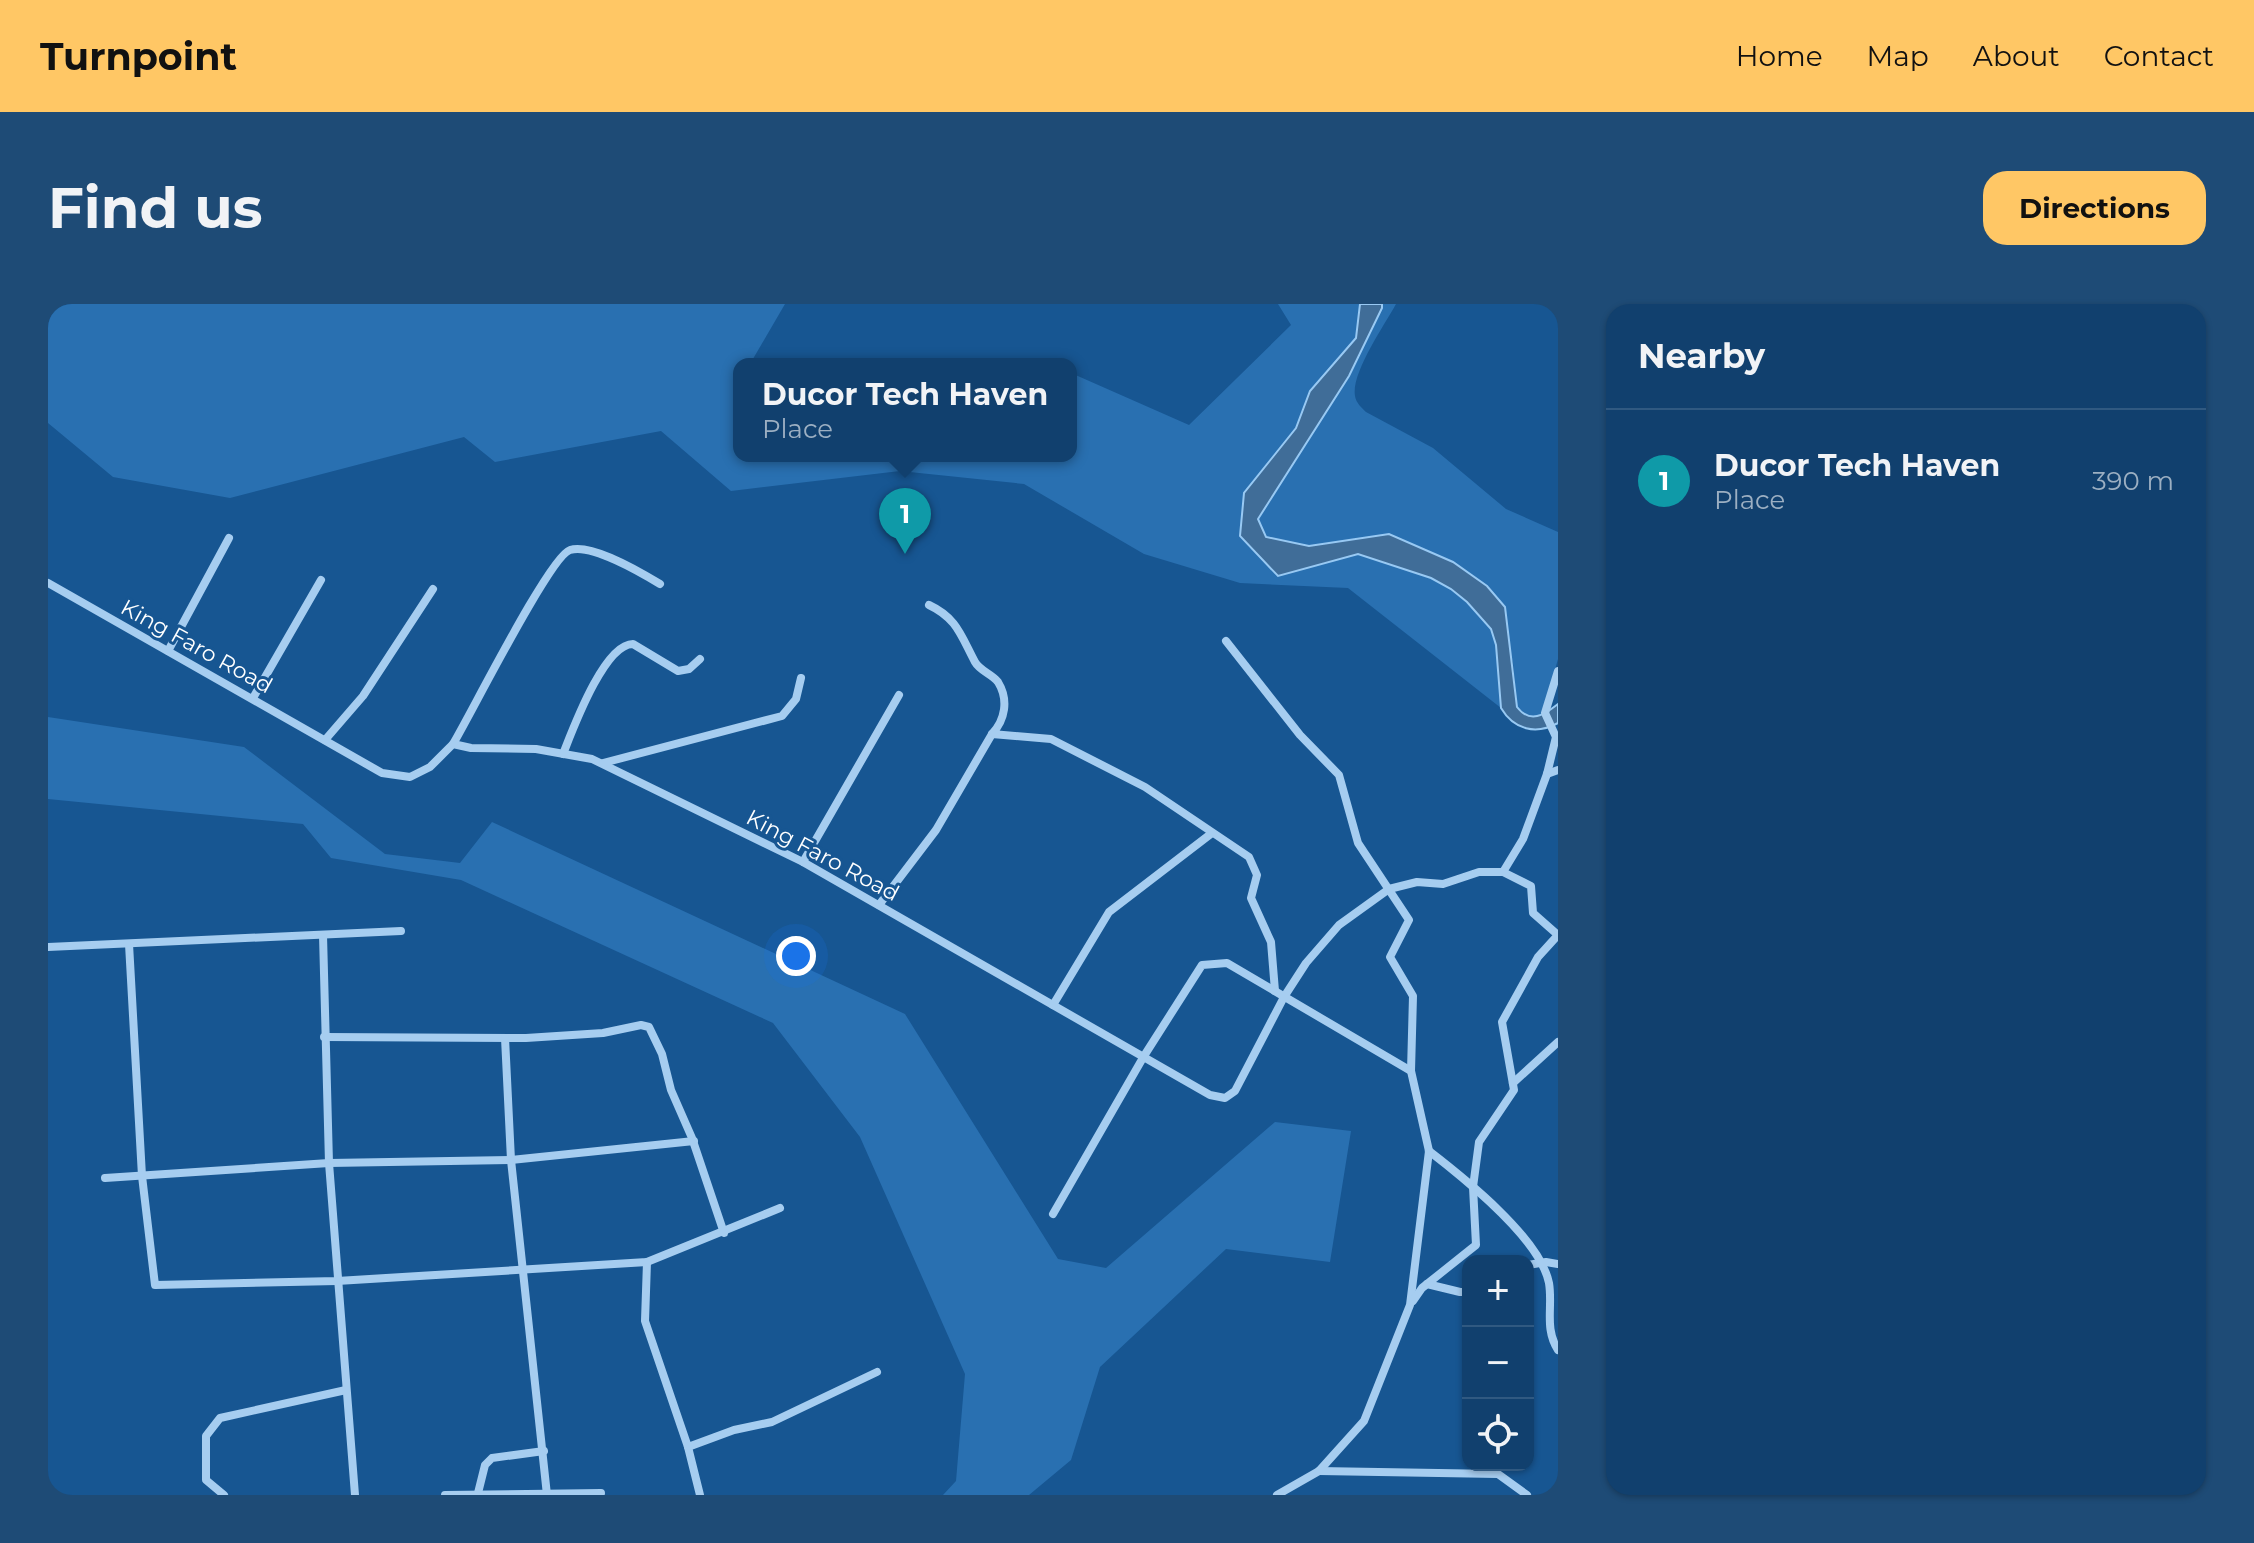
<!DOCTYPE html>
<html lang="en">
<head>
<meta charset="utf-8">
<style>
  :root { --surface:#11406e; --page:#1e4b76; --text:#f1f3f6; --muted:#9cafc2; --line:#305981; --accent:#ffc765 }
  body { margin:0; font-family:Montserrat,sans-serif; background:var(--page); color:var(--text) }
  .controls { position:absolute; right:24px; bottom:24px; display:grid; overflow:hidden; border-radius:16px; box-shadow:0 2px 6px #0004 }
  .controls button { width:72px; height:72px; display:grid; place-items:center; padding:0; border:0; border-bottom:2px solid var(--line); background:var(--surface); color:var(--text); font:40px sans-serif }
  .you { position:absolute; left:748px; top:652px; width:28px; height:28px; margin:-20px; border:6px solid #fff; border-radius:50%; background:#1a73e8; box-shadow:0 0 0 12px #1a73e833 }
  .badge { display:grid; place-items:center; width:52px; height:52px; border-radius:50%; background:var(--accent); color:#fff; font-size:26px; font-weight:700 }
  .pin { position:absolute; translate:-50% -66px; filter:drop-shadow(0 2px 4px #0008) }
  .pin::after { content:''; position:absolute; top:42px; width:28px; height:24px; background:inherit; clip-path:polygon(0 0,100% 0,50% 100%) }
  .popup { position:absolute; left:685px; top:54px; width:344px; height:104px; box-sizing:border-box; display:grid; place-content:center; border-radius:16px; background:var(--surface); filter:drop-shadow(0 2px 6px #0005); font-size:26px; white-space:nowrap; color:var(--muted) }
  .popup b { font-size:30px; color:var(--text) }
  .popup::after { content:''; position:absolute; left:50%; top:100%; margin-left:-16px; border:16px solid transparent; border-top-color:var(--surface) }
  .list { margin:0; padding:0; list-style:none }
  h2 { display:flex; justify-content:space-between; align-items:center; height:104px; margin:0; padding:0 32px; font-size:34px }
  h2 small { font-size:26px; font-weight:400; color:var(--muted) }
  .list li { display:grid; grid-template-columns:52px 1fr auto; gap:24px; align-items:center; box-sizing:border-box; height:144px; padding:0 32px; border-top:2px solid var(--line) }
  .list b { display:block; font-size:30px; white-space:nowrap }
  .list p { margin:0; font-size:26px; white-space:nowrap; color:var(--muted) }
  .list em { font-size:26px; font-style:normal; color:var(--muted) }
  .icon { flex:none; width:44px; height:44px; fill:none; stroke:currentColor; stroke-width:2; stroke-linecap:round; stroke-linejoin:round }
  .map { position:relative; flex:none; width:1510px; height:1191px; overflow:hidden; border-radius:24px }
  header { display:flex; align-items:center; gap:48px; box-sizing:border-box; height:112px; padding:0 40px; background:var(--accent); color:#111 }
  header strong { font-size:38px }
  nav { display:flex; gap:44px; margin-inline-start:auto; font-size:28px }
  .intro { display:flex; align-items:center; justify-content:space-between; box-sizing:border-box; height:192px; padding:0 48px }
  h1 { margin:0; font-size:56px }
  .button { padding:20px 36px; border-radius:24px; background:var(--accent); color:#111; font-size:28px; font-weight:700 }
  main { display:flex; gap:48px; padding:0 48px }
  aside { flex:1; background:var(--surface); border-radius:24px; box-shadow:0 2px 6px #0004 }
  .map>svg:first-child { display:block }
</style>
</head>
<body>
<header>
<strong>Turnpoint</strong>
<nav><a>Home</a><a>Map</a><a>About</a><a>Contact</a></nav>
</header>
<div class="intro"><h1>Find us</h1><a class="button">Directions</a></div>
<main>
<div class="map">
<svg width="1510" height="1191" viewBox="0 0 1510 1191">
  <rect width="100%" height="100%" fill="#175692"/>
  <g fill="#2970b1">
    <polygon points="0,0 737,0 702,60 691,60 691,79 686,88 691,89 691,152 1023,152 1023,69 1141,121 1243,21 1230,0 1312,0 1308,34 1262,87 1248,124 1196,189 1230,272 1310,250 1383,274 1403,285 1419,298 1443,325 1448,341 1453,404 1300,284 1192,279 1096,250 976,180 852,167 683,187 613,127 447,158 416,133 182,194 65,173 0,119"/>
    <path d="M 1334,0 L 1348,0 C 1336,22 1303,69 1307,92 C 1308,99 1314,104 1318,108 L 1385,144 L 1458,205 L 1510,228 L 1510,355 L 1494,412 L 1480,412 L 1469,403 L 1465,359 L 1439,282 L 1405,258 L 1341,230 L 1261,243 L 1218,233 L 1210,215 L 1301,72 Z"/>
    <polygon points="0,413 196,443 337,550 412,559 444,518 857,710 1010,955 1058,964 1227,818 1303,827 1282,958 1178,945 1052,1063 1023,1156 981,1191 895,1191 908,1177 917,1070 812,833 725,719 413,576 283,554 255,520 0,495"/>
  </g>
  <path fill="#406d98" stroke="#98c9f3" stroke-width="2" d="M 1312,0 L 1334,0 L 1334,4 L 1301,72 L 1210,215 L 1218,233 L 1261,242 L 1341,230 L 1405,258 L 1439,282 L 1457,303 L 1469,403 C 1482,420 1496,411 1510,400 L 1510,419 C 1488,431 1466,426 1453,404 L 1448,341 L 1443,325 L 1419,298 L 1403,285 L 1383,274 L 1310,250 L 1230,272 L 1192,232 L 1196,189 L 1248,124 L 1262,87 L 1308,34 Z"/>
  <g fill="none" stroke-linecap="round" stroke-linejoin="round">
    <g stroke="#a6cdf0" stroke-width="8">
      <polyline points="0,279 334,469 362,473 382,463 405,440 423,444 488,445 544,455 755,558 1162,791 1177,794 1187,787 1236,693 1258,659 1291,621 1341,585 1369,578 1395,580 1431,568 1455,568"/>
      <polyline points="1178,337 1252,431 1291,471 1310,539 1361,616 1342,653 1365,692 1363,767"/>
      <polyline points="120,347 181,234"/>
      <polyline points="205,394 273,276"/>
      <polyline points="944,430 1003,435 1097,483 1201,553 1209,571 1203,594 1223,638 1227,687"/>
      <polyline points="277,436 315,392 385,285"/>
      <path d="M 405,440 C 422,412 502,252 522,246 C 543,239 594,269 612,280"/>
      <path d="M 515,450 C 525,425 556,340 585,340 L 630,367 L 641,365 L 652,355"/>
      <polyline points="555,459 734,412 748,395 753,374"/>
      <polyline points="1499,470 1510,466"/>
      <polyline points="755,558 851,391"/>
      <path d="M 831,601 L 888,526 L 944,430 C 957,416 961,396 950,378 C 944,370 932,367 927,358 C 913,332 909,314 881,301"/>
      <polyline points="275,631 281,859 307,1191"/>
      <polyline points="81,640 94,872 107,981 289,977 599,958 732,904"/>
      <polyline points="0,643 353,627"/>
      <polyline points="1005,701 1061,608 1164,529"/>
      <polyline points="276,733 478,734 555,729 593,721 601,723 614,750 623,786 644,834 676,929"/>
      <polyline points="457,734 463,856 499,1191"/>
      <polyline points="1465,779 1510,738"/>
      <path d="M 1381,847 C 1416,874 1492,934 1501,979 C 1505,1003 1496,1024 1510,1046"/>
      <polyline points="57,874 281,859 463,856 646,837"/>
      <polyline points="1005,910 1096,752 1154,661 1179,659 1363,767 1381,847 1362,1001 1316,1117 1271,1167 1229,1191"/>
      <polyline points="599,958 597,1017 640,1143 652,1191"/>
      <polyline points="1480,961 1498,958 1510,960"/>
      <polyline points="1379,980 1412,988 1420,988"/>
      <polyline points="1365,997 1374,984 1428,941 1425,883 1431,838 1466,786 1454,718 1490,653 1510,631 1485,609 1483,582 1455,568 1475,535 1499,470 1508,433 1497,409 1510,367"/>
      <polyline points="640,1143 686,1126 724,1118 829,1068"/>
      <polyline points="1271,1167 1450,1170 1479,1191"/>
      <polyline points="430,1189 437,1161 444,1154 496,1147"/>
      <polyline points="176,1191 158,1176 158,1132 172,1114 298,1086"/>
      <polyline points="397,1191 553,1189"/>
    </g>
  </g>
  <g text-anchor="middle" stroke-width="6" stroke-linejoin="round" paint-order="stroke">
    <g font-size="22" fill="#fff" stroke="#175692">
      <text transform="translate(149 342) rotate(29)" y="8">King Faro Road</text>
      <text transform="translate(775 551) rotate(28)" y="8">King Faro Road</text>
    </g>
  </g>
</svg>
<div class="controls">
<button>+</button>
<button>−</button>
<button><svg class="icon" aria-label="locate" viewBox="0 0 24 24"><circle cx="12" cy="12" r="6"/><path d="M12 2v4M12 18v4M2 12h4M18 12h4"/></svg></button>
</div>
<div class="you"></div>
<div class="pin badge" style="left:857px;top:250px;background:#0f9aa8">1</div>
<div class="popup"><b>Ducor Tech Haven</b>Place</div>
</div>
<aside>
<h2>Nearby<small></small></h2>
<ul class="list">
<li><span class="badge" style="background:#0f9aa8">1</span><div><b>Ducor Tech Haven</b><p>Place</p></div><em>390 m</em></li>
</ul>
</aside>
</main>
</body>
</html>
